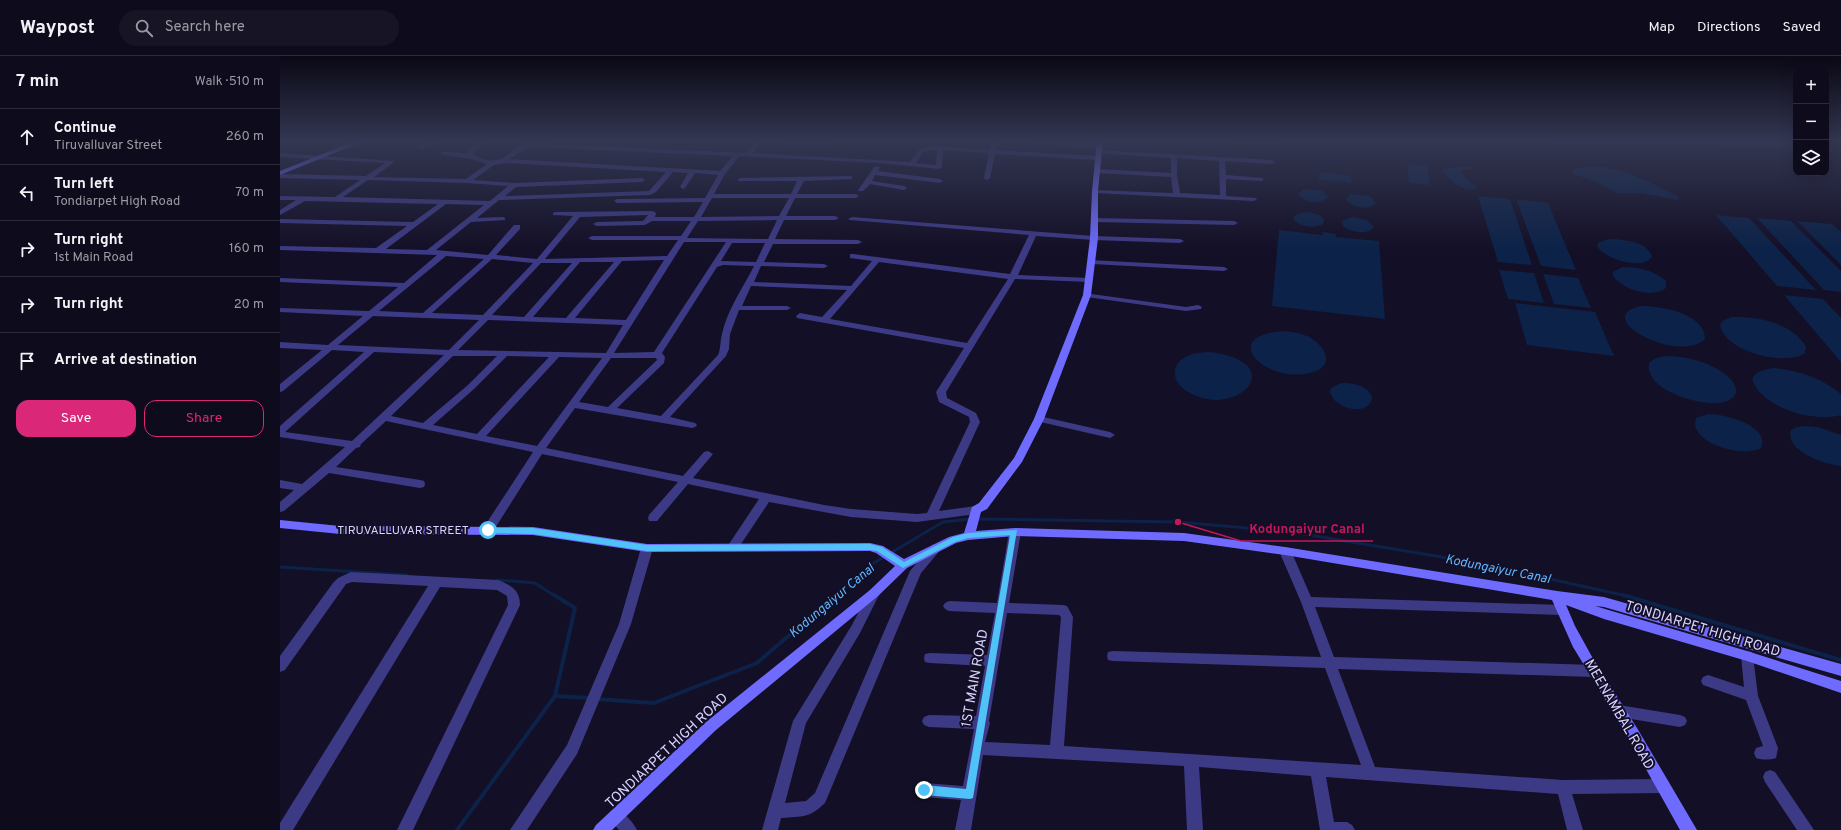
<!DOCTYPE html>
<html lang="en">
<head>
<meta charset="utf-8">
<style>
  :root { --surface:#0e0b1c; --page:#171425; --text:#f1f3f6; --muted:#9b9ba3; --line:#2e2b3b; --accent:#db2777 }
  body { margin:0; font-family:Overpass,sans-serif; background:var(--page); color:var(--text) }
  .controls { position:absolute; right:12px; top:12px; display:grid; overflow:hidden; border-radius:8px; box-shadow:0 4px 16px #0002 }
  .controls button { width:36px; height:36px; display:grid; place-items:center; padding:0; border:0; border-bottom:1px solid var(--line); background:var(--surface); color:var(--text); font:20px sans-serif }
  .stop { position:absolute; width:12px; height:12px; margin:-9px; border:3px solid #4fc3f7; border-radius:50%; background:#fff }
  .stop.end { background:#4fc3f7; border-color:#fff; box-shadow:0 1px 4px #0008 }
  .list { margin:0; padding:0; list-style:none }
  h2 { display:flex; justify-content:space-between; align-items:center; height:52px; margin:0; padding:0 16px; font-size:17px }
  h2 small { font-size:13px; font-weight:400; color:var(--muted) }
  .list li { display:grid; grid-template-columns:26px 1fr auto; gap:12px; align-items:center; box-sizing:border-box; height:56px; padding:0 16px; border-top:1px solid var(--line) }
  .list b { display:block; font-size:15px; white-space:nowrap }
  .list p { margin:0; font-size:13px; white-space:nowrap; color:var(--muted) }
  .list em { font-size:13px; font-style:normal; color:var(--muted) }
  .actions { display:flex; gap:8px; padding:12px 16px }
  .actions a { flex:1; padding:9px 0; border:1px solid var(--accent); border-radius:12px; text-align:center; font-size:14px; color:var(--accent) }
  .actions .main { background:var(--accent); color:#fff }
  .icon { flex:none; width:22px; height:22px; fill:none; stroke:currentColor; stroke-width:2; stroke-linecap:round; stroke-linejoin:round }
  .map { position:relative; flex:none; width:1561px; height:774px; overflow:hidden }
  header { display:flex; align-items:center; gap:24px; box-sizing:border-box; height:56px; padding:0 20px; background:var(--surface); border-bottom:1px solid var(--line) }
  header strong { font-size:19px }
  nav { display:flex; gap:22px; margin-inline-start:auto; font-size:14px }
  .search { width:280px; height:36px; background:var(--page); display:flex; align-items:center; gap:10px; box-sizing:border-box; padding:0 14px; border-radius:22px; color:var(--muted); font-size:15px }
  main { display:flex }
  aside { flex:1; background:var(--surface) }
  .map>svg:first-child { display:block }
</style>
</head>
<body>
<header>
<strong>Waypost</strong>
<div class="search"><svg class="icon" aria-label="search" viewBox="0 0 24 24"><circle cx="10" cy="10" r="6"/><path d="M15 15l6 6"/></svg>Search here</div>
<nav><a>Map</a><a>Directions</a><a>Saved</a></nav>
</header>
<main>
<aside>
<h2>7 min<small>Walk · 510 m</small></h2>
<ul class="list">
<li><svg class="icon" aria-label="ahead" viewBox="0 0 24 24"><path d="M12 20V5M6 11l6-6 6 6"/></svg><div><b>Continue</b><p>Tiruvalluvar Street</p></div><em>260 m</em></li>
<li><svg class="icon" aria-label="left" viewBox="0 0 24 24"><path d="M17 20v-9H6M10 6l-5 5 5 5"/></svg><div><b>Turn left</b><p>Tondiarpet High Road</p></div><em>70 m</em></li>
<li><svg class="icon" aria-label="right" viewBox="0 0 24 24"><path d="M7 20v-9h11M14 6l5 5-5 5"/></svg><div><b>Turn right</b><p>1st Main Road</p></div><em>160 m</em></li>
<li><svg class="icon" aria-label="right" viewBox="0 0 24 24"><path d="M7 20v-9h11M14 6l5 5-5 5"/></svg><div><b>Turn right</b></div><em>20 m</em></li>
<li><svg class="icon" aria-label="arrive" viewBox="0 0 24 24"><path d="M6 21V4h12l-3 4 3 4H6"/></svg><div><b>Arrive at destination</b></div></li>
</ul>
<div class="actions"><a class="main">Save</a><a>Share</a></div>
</aside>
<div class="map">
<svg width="1561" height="774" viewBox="0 0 1561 774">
  <rect width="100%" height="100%" fill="#130f26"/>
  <g fill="#0c2248">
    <polygon points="1269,85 1516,85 1516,91 1272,88"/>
    <polygon points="1127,108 1147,109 1150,129 1129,127"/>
    <path d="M 1186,110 L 1195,111 L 1181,115 L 1182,118 L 1198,133 C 1183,137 1172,126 1162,115 L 1163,113 Z"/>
    <path d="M 1315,110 C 1345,113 1373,127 1399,141 L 1398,144 L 1360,137 L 1337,137 L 1317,126 L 1295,119 L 1292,116 L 1293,113 Z"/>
    <polygon points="1039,116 1071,120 1072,127 1039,124"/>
    <path d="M 1024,133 L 1043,135 L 1048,141 C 1041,149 1023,147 1018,138 Z"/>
    <path d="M 1071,138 L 1090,140 L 1096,147 C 1089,155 1072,152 1066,143 Z"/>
    <polygon points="1198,140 1230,143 1252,209 1218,206"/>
    <polygon points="1236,143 1268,147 1296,214 1261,210"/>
    <path d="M 1029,156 L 1039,159 L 1044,163 L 1043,168 C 1034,173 1021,171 1014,164 L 1014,160 L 1020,157 Z"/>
    <polygon points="1436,159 1469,162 1536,234 1497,230"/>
    <path d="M 1072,161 L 1087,164 L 1094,171 C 1087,180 1070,176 1063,170 L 1062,165 Z"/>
    <polygon points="1477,162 1511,165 1561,215 1561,236 1544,234"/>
    <polygon points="1517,165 1552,168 1561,176 1561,209"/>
    <polygon points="999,174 1042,179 1043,176 1056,178 1056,181 1099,185 1105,263 992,250"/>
    <path d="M 1328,183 C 1341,183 1368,185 1372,201 C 1363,215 1324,203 1317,190 L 1318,187 Z"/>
    <path d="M 1342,211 C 1358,211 1374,214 1386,225 L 1386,232 C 1372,243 1343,234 1333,220 L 1333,216 Z"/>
    <polygon points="1219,214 1254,217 1264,247 1228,243"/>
    <polygon points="1263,218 1298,222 1311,252 1274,248"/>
    <polygon points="1504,239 1543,243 1561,262 1561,306"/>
    <polygon points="1235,247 1315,256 1334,300 1247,289"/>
    <path d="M 1361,250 C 1380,250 1425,257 1425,283 C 1398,309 1309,261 1361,250 Z"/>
    <path d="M 1452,261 C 1478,260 1513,267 1526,291 L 1525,297 C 1505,311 1442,295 1440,268 L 1444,264 Z"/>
    <path d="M 1004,275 C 1012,276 1020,277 1027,280 C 1046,289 1057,311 1030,317 C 984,328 937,279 1004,275 Z"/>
    <path d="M 931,296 C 1014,308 953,367 905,334 C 891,324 891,308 907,300 C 914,297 922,296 931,296 Z"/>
    <path d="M 1384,300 C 1406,300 1427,305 1445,318 C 1461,330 1461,345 1438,347 C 1418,349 1364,334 1369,307 L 1374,303 Z"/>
    <path d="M 1493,312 C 1519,314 1541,322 1561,338 L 1561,359 C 1534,367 1481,352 1472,323 C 1477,314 1484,314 1493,312 Z"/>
    <path d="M 1061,327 C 1073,327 1087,329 1092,341 C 1090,362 1052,353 1050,335 L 1051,332 Z"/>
    <path d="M 1428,358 C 1444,358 1490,369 1481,392 C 1462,403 1407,386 1416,362 Z"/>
    <path d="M 1526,370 L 1538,371 L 1561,379 L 1561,410 C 1546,409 1504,395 1511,374 L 1517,371 Z"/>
  </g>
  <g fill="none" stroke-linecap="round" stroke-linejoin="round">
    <g stroke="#0c2248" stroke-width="3">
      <polyline points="696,463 898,466 1011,476 1198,507 1347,540"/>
      <polyline points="0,511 127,519"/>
      <polyline points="217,524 255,527 275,540"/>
      <polyline points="555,540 592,508 663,466 691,463"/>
    </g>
    <g stroke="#0c2248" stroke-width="4">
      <polyline points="1343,539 1561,604"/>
      <polyline points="275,640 311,642"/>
      <polyline points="316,643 374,647 477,607 556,539"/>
      <polyline points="177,774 275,640 295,552 274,539"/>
    </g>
    <g fill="#3d3a85" fill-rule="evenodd">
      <polygon points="149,85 157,85 142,93 137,92"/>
      <path d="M 199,85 L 206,85 L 194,96 L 194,99 C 226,117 230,85 256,85 L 253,87 L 466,97 L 476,85 L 482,85 L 473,97 L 630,106 L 639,94 L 653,90 L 710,94 L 712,85 L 718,85 L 716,94 L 818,100 L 821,102 L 818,104 L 715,98 L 710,122 L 707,124 L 704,122 L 709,97 L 663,94 L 662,111 L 659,113 L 601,107 L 459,100 L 445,118 L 434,138 L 511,138 L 517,125 L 458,125 L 458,123 L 460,122 L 570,120 L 572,121 L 572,123 L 524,125 L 517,138 L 576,138 L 579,140 L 576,142 L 515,142 L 506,160 L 555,160 L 559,162 L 555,164 L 504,164 L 495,183 L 578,184 L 582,186 L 578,188 L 493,188 L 484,206 L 544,208 L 548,210 L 544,212 L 481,210 L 474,226 L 571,230 L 592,205 L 570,202 L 570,198 L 573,198 L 730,218 L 749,179 L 570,164 L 568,163 L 572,161 L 814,180 L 900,183 L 904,185 L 900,187 L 814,184 L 756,180 L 738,219 L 809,222 L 813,224 L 809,226 L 735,223 L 666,336 L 667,342 L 696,357 L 700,366 L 659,455 L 696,450 L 700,451 L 701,454 L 700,457 L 696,458 L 637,466 L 571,461 L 489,446 L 457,494 L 453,495 L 449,494 L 447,491 L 479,443 L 408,428 L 377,465 L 369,465 L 368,462 L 369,459 L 398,426 L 262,398 L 212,477 L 204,477 L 202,474 L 253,396 L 106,365 L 81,388 L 80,391 L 76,392 L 56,411 L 140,424 L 144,425 L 145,428 L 144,431 L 140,432 L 49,417 L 4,455 L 0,456 L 0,446 L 14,434 L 0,432 L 0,424 L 22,428 L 65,391 L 0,381 L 0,370 L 84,296 L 52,294 L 3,335 L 0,336 L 0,328 L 42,294 L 0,292 L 0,286 L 48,289 L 83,260 L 0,256 L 0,252 L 89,255 L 118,231 L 0,226 L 0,222 L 124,227 L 157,199 L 0,194 L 0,190 L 96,192 L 127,170 L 0,167 L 0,163 L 133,166 L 158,148 L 25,145 L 0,159 L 0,154 L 16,144 L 0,144 L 0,140 L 55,141 L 80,124 L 0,122 L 0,118 L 86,120 L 105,107 L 0,101 L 0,97 L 113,105 L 113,107 L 94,121 L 186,123 L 207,108 L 192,103 L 164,99 L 161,97 L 164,95 L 188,98 L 189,94 ZM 248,91 L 453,100 L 440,115 L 229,103 ZM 653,94 L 657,94 L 656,109 L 636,107 L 643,96 ZM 226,107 L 386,116 L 369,135 L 225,140 L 236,131 L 362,126 L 365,124 L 362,122 L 234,127 L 193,124 L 214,109 ZM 393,116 L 408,117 L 400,131 L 403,133 L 405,132 L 415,117 L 438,119 L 425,142 L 337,143 L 334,145 L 337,147 L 423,146 L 414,161 L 375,161 L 376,157 L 373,155 L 275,156 L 273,157 L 273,159 L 293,160 L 257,203 L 216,199 L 240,173 L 240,169 L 234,169 L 208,199 L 156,194 L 191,166 L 225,164 L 225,162 L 223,161 L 197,162 L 219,144 L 370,139 L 376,136 ZM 88,124 L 187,127 L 228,130 L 210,145 L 63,141 ZM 432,142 L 509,142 L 499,160 L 421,161 ZM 166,148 L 204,149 L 147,194 L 106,193 ZM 368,159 L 363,165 L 317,166 L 313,168 L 317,170 L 365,169 L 372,165 L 411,165 L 401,180 L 312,180 L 308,182 L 312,184 L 398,184 L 387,200 L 265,203 L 300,161 ZM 497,164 L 488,183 L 407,182 L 418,165 ZM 404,186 L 446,186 L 374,296 L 334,297 ZM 452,187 L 485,187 L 476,206 L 441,205 ZM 166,200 L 204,203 L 143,257 L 99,255 ZM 212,203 L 253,207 L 203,259 L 152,257 ZM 384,204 L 346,264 L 295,262 L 342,205 ZM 300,206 L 334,206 L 286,262 L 253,261 ZM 599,206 L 728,223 L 687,287 L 550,263 ZM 261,207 L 292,207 L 244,261 L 212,259 ZM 443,209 L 474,210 C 463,232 447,254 442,278 C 440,285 441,292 438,299 L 381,360 L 337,352 L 384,307 L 385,301 L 382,297 L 437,211 ZM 471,230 L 567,234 L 542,261 L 520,257 L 516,260 L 517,262 L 684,292 L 656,336 L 659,346 L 689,361 L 690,366 L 647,457 L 637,458 L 571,453 L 544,449 L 413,422 L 433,398 L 428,395 L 424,396 L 403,420 L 266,392 L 295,352 L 412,372 L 415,371 L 417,369 L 415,367 L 390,361 L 446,300 L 449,293 L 450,278 L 459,254 L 507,254 L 511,252 L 507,250 L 462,250 ZM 93,260 L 199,264 L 169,294 L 58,289 ZM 208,264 L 343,269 L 326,297 L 178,294 ZM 94,296 L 164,299 L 72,385 L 5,376 ZM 173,300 L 217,300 L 188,329 L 143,367 L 111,360 ZM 227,300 L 269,301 L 197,378 L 153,369 L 194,333 ZM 279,301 L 322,302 L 257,390 L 206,380 ZM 331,302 L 376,302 L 377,304 L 328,351 L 299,346 Z"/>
      <polygon points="496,85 552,85 540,89 499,87"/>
      <polygon points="747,85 777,85 820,88 823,90 820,92 750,87"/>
      <polygon points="943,85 1004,85 994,89 946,87"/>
      <path d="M 818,94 L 992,104 L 995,106 L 992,108 L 945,105 L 946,119 L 983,122 L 983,124 L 981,125 L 946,123 L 946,140 L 976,142 L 977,143 L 974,145 L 815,137 L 813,136 L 813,134 L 893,137 L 891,121 L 817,117 L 814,115 L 817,113 L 891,117 L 891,102 L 816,97 L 815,96 ZM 897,102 L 939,105 L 940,139 L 900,137 L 897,119 Z"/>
      <polygon points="595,110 600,111 598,115 660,123 663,125 660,127 595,119 592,125 624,130 627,132 624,134 590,128 583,135 579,135 578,134"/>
      <polygon points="813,162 954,165 958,167 954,169 816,166 812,164"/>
      <polygon points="809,204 944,211 948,213 944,215 812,208 808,206"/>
      <polygon points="804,237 906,251 918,249 922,251 921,253 906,255 807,241 804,241"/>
      <polygon points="759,360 830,376 835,379 830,382 756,365 754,363 756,361"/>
      <path d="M 735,472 L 739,473 L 741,476 L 729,547 L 783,549 L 787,550 L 793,561 L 784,690 L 1081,709 L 1045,612 L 833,605 L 828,604 L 827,600 L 828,596 L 833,595 L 1041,601 L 1021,546 L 999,495 L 1001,492 L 1005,491 L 1009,492 L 1011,495 L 1031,541 L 1281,549 L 1285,550 L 1287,554 L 1285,558 L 1281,559 L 1035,551 L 1054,601 L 1314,609 L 1319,611 L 1320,615 L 1319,619 L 1314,621 L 1058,613 L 1095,711 L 1283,724 L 1382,723 L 1387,725 L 1389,730 L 1387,735 L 1382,737 L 1292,738 L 1303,774 L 1287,774 L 1278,738 L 1046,721 L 1054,766 L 1067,766 L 1072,769 L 1075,774 L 1040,774 L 1031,720 L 919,711 L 923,774 L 907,774 L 904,710 L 703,699 L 691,774 L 675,774 L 681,744 L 644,741 L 639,739 L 637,734 L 639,729 L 644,727 L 683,730 L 694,673 L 649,671 L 644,669 L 642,665 L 644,661 L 649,659 L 696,660 L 705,610 L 650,607 L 645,606 L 644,602 L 645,598 L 650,597 L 707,599 L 715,557 L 669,555 L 665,553 L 663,550 L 665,547 L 669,545 L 717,547 L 729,476 L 731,473 ZM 727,557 L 779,559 L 781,561 L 770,689 L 705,686 L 710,667 L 709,665 Z"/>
      <polygon points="367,488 371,489 373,492 351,568 297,698 247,774 230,774 287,689 339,568 361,492 363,489"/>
      <path d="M 656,488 L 660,489 L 662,492 L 641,517 L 545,747 C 528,763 523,760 501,762 L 498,774 L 482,774 L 513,665 L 572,569 L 590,534 L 594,532 L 598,534 L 600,537 L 580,577 L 526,667 L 505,747 L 526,745 L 535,737 L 630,515 L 652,489 Z"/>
      <path d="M 71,516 L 218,524 C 231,529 240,534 240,549 L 133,774 L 117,774 L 228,549 L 227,540 L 217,534 L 160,531 L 13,774 L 0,774 L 0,767 L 148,530 L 72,526 L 66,528 L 5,614 L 0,616 L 0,600 L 53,527 L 58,522 Z"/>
      <path d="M 1467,595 L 1472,596 L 1473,600 L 1478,640 L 1498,692 L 1496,702 C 1489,704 1483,704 1476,702 L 1474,697 L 1476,692 L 1483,690 L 1466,644 L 1423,629 L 1421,625 L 1423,621 L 1428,619 L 1464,631 L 1461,600 L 1462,596 Z"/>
      <polygon points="1339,649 1400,659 1405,661 1407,665 1405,669 1400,671 1339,661 1334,659 1332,655 1334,651"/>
      <polygon points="1490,714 1495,716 1534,774 1517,774 1485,726 1483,721 1485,716"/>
      <path d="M 337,754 C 345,757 353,766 357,774 L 339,774 L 332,766 L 330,761 L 332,756 Z"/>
    </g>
    <g fill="#6f6bff" fill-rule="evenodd">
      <polygon points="75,85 84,85 0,119 0,115"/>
      <polygon points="817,85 823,85 818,135 818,182 811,239 764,363 742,406 707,453 701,456 696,475 735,472 904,477 1005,491 1277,535 1324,541 1561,608 1561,620 1324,551 1315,550 1467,595 1561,625 1561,637 1467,605 1324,563 1286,549 1295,570 1311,599 1357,672 1417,774 1400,774 1348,681 1293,591 1272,544 1005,499 904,485 735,480 688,484 676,487 627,512 598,540 436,674 332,774 313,774 316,769 426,666 590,534 615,510 596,497 590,495 367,496 253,479 60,478 0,472 0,464 60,470 253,471 367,488 590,487 603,490 624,503 669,481 684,477 692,451 699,447 734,402 754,363 803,239 810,182 812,135"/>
    </g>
  </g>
  <linearGradient id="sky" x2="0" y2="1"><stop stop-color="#0a0815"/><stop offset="0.44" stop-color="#333752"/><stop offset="1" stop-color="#333752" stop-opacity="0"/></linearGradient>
  <rect width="1561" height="194" fill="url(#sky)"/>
  <polygon fill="#4fc3f7" points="205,472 253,472 367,489 590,488 602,491 624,506 673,481 688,477 737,474 693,742 690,743 644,739 639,734 644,729 686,733 730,479 688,482 675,486 623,512 597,495 590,494 367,495 253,478 208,477 204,474"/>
  <g text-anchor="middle" stroke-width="4" stroke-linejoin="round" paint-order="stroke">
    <g font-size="12" fill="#d9d4ff" stroke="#130f26">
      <text x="123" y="478">TIRUVALLUVAR STREET</text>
    </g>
    <g font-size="13" font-style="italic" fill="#62b6ff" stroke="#130f26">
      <text transform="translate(1218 512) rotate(11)" y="5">Kodungaiyur Canal</text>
      <text transform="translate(551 544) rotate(-40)" y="5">Kodungaiyur Canal</text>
    </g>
    <g font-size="14" fill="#d9d4ff" stroke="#130f26">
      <text transform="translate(1423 572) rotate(17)" y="5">TONDIARPET HIGH ROAD</text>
      <text transform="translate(694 622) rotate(-80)" y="5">1ST MAIN ROAD</text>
      <text transform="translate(1340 658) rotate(60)" y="5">MEENAMBAL ROAD</text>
      <text transform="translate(386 694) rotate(-43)" y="5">TONDIARPET HIGH ROAD</text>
    </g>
  </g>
  <path fill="none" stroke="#c2185b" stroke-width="1.5" d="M898 466L961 485H1093"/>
  <circle fill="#c2185b" stroke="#130f26" stroke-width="1.5" cx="898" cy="466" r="4"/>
  <g font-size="13" text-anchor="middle" font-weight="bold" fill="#c2185b" stroke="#130f26" stroke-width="4" stroke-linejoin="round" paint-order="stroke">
    <text x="1027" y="477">Kodungaiyur Canal</text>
  </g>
</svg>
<div class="controls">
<button>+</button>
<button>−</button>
<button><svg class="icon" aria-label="layers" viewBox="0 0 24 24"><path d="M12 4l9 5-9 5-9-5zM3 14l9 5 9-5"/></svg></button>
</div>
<div class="stop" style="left:208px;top:474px"></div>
<div class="stop end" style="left:644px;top:734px"></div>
</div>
</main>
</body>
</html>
